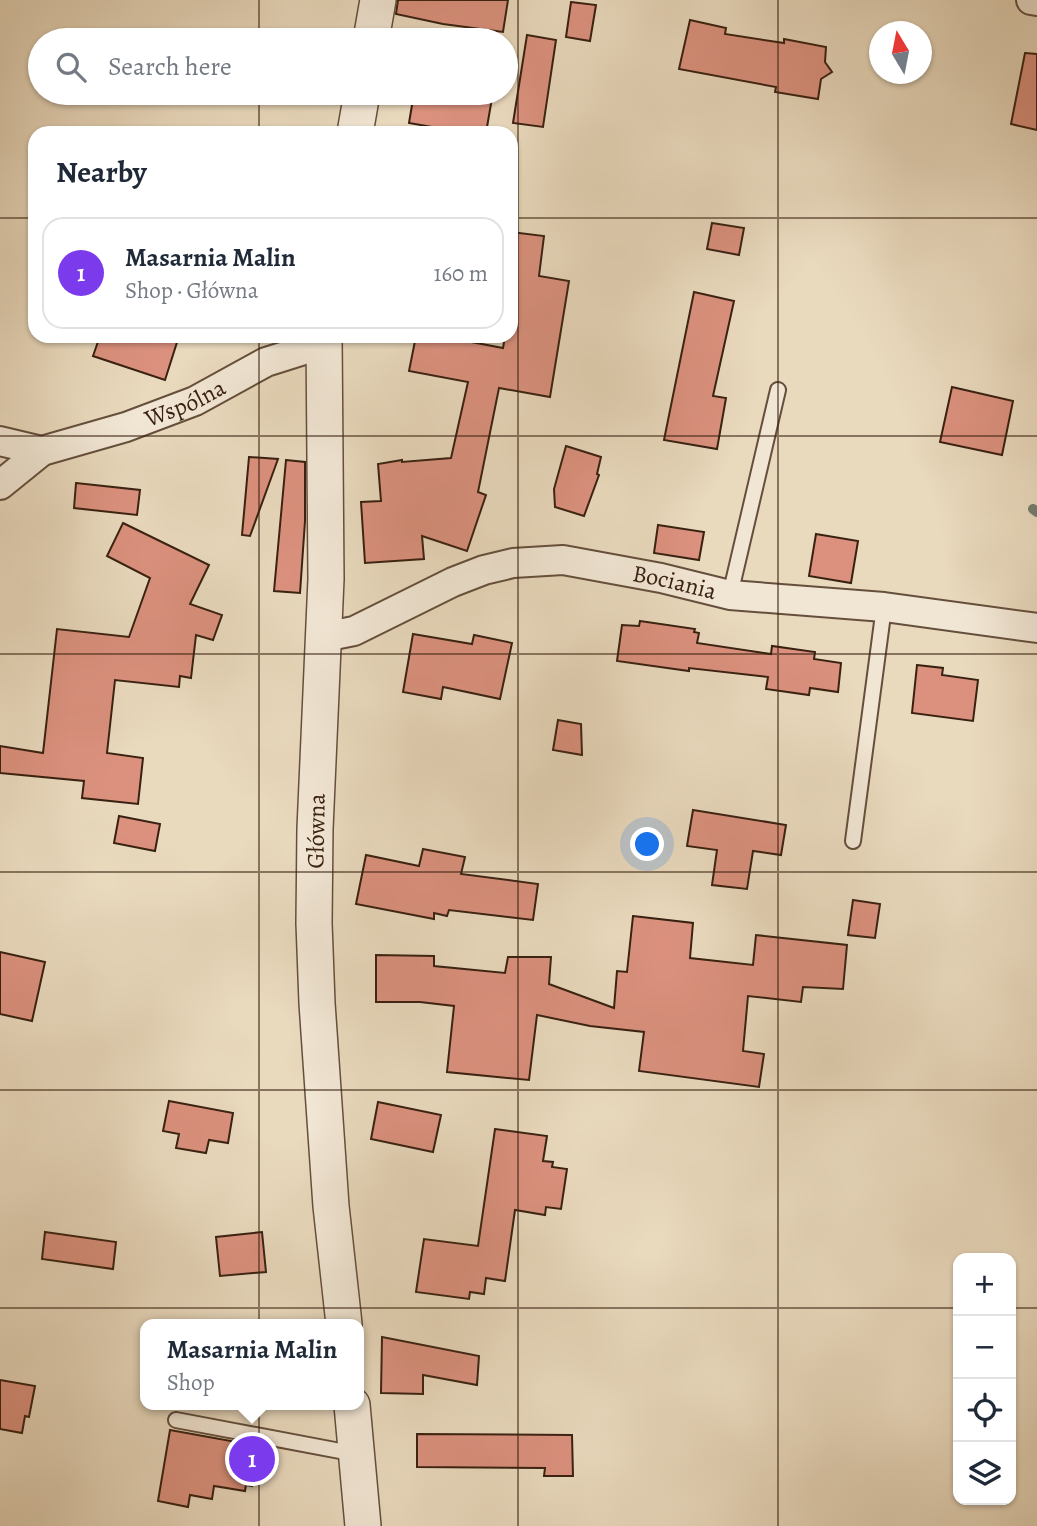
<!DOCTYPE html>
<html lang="en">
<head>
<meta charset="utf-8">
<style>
  :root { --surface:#fff; --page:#f2f2f3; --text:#1f2937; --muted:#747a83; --line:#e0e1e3; --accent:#7c3aed }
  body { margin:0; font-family:Alegreya,serif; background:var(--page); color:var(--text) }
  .controls { position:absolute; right:21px; bottom:21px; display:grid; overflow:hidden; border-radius:14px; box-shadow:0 2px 5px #0004 }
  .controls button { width:63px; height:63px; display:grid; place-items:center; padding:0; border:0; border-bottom:2px solid var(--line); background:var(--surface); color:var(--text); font:35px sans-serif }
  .compass { position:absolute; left:869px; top:21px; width:63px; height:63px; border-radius:50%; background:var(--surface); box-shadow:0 2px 5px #0004; rotate:350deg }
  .you { position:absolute; left:648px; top:845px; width:24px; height:24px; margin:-18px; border:5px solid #fff; border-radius:50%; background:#1a73e8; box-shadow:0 0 0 10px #1a73e833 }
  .badge { display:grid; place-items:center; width:46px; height:46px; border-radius:50%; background:var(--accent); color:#fff; font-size:23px; font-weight:700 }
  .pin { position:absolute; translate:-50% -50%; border:4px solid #fff; box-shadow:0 2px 7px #0006 }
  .popup { position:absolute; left:140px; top:1319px; width:224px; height:91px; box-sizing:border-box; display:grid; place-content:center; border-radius:14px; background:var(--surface); filter:drop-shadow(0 2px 5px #0005); font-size:23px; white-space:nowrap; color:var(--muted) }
  .popup b { font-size:26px; color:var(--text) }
  .popup::after { content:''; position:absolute; left:50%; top:100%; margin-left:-14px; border:14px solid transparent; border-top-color:var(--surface) }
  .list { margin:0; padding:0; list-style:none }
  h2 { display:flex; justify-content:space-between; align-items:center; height:91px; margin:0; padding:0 28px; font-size:30px }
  h2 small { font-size:23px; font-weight:400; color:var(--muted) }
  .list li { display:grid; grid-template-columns:46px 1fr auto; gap:21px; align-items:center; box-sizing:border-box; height:112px; margin:0 14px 14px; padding:0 14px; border:2px solid var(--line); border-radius:21px }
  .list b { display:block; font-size:26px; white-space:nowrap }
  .list p { margin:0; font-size:23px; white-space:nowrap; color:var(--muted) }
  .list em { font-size:23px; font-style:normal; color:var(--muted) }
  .icon { flex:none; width:38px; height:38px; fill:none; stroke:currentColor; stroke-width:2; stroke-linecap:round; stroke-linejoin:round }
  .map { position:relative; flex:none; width:1037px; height:1526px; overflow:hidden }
  .search { position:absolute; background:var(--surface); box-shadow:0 2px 5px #0004; left:28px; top:28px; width:490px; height:77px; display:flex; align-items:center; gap:18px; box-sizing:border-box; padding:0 24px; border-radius:38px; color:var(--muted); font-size:26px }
  .panel { position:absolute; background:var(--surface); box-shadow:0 2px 5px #0004; left:28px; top:126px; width:490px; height:217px; border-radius:21px }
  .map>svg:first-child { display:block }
</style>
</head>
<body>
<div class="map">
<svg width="1037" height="1526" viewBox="0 0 1037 1526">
  <rect width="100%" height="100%" fill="#e9d9bd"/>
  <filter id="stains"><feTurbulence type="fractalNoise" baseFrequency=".00286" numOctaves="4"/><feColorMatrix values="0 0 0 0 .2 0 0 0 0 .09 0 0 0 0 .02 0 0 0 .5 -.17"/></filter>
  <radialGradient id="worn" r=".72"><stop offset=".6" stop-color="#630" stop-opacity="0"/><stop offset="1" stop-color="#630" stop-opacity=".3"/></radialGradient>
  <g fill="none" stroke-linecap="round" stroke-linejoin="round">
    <polyline stroke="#737d6d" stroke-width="10" points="1033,509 1037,512"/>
  </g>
  <g fill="#db917e" stroke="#392111" stroke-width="2">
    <polygon points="398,0 508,0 503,32 443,24 396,14"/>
    <polygon points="571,2 596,5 590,41 566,37"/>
    <polygon points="690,20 726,28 725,34 784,43 784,39 826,47 825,62 832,72 821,79 818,99 775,92 776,87 679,69"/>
    <polygon points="527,35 556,40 543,127 513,123"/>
    <polygon points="1025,53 1037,54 1037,130 1011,124"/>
    <polygon points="414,93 463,93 492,98 486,133 466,133 409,123"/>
    <polygon points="712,223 744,228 739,255 707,249"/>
    <polygon points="511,232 544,236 539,276 569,281 550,397 499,388 478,492 486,495 467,551 422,536 424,559 365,563 361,502 381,501 378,464 402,460 402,462 451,458 468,382 409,371 416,336 440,336 503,348 505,336 511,336"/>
    <polygon points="694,292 734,301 713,396 726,398 717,449 664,440"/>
    <polygon points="100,336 179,336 165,380 93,356"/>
    <polygon points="952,387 1013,401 1002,455 940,442"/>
    <polygon points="566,446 601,457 597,474 599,475 584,516 555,507 554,489"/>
    <polygon points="249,457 278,459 250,536 242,535"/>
    <polygon points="286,460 305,462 305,521 300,593 274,591"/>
    <polygon points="76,483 140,490 137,515 74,508"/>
    <polygon points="123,523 209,565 190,604 222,615 213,640 196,635 191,678 180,676 179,687 115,680 107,753 143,758 138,804 82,798 84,781 0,773 0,746 43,753 57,629 129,637 150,578 107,556"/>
    <polygon points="658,525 704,532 699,560 654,553"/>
    <polygon points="816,534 858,541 851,583 809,576"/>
    <polygon points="640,621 695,629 694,632 699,633 697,643 771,654 772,646 815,652 814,659 841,663 838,692 810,688 809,695 766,689 768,677 689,668 689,671 617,661 622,625 639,626"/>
    <polygon points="413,634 472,644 474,635 512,643 500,699 443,687 441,699 403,692"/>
    <polygon points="917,665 943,668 942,675 978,680 973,721 912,713"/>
    <polygon points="558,720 581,724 582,755 553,750"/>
    <polygon points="693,810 786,825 781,855 753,851 747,889 712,885 717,850 687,846"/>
    <polygon points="119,816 160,824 155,851 114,843"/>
    <polygon points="423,849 465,857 461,874 538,884 533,920 449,910 447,916 434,913 434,919 356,904 366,855 419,866"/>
    <polygon points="853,900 880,904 875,938 848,935"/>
    <polygon points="633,916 693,923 690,958 753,965 756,935 847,945 843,989 803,987 801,1002 748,996 743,1051 764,1054 759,1087 639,1071 644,1032 590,1026 537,1015 529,1080 447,1072 454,1006 420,1002 376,1002 376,955 434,956 434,966 505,973 508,957 551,957 549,984 614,1008 617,971 627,972"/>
    <polygon points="0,952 45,962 32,1021 0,1014"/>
    <polygon points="169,1101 233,1113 228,1143 209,1140 206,1153 176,1148 179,1134 163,1131"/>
    <polygon points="378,1102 441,1115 433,1152 371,1139"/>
    <polygon points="495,1129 547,1136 543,1161 553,1162 552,1167 567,1169 561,1209 546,1207 545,1215 515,1210 505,1281 486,1278 484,1294 470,1292 469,1299 416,1292 424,1239 478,1246"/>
    <polygon points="45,1232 116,1242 113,1269 42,1259"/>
    <polygon points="262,1232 266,1272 220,1276 216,1237"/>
    <polygon points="382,1337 479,1356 477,1385 423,1375 423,1394 381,1393"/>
    <polygon points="0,1380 35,1386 29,1417 25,1416 22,1433 0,1429"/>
    <polygon points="170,1430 253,1445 251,1457 257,1458 252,1486 246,1485 245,1491 214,1486 212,1499 190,1495 188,1507 158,1501"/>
    <polygon points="417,1434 572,1435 573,1476 544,1476 545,1468 417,1467"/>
  </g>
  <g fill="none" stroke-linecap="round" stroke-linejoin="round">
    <g stroke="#654f3c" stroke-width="18">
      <g id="service">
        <polyline points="730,595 778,390"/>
        <polyline points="853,841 884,607"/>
        <polyline points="176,1420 356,1454"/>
      </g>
    </g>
    <g stroke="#654f3c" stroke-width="32">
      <g id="minor">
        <polyline points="1031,0 1037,1"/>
        <polyline points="0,441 42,451"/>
        <path id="s1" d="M 0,485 L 42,451 L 126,427 L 195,401 L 266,362 L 323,344"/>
        <path id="s2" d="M 324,637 L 354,631 L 453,582 L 484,570 L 513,563 L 563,560 L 661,578 L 730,595 L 884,607 L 1037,628"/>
      </g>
    </g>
    <g stroke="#654f3c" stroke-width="38">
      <g id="tertiary">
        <polyline points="371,40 378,0"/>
        <polyline points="355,133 362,93"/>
        <polyline points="324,336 326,579 315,829 314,923 317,1003 331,1206 344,1324"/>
        <polyline points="352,1405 363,1526"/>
      </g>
    </g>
    <use href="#service" stroke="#f1e6d4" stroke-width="14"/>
    <use href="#minor" stroke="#f1e6d4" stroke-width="28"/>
    <use href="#tertiary" stroke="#f1e6d4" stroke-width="35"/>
  </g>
  <path fill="none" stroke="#392111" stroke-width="2" stroke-opacity="0.55" d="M 259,0 L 259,40M 518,0 L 518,1526M 778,0 L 778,1526M 259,93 L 259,133M 0,218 L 35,218M 511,218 L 1037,218M 259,336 L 259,1526M 0,436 L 1037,436M 0,654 L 1037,654M 0,872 L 1037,872M 0,1090 L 1037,1090M 0,1308 L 958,1308M 1011,1308 L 1037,1308"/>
  <g text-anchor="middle" stroke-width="6" stroke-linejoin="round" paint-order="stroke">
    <g font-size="24" fill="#392111" stroke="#f1e6d4">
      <text dy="8" stroke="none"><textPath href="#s1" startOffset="205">Wspólna</textPath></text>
      <text dy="8" stroke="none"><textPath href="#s2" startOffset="368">Bociania</textPath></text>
      <text transform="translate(316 831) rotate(-89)" y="8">Główna</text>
    </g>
  </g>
  <rect width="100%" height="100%" filter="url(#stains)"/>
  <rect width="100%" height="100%" fill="url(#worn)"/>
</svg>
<div class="controls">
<button>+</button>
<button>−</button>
<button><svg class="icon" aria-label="locate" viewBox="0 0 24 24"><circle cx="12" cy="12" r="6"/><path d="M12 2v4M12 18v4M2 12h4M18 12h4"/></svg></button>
<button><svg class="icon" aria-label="layers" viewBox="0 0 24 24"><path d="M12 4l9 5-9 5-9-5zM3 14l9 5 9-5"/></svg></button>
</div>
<svg class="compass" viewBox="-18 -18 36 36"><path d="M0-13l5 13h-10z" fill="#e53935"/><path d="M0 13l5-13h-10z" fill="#747a83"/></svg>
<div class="you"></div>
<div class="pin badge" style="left:252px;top:1459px">1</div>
<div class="popup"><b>Masarnia Malin</b>Shop</div>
<div class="search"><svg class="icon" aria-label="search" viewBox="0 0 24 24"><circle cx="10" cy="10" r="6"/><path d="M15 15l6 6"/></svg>Search here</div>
<section class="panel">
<h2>Nearby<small></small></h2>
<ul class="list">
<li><span class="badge">1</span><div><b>Masarnia Malin</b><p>Shop · Główna</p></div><em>160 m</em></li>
</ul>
</section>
</div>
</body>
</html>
